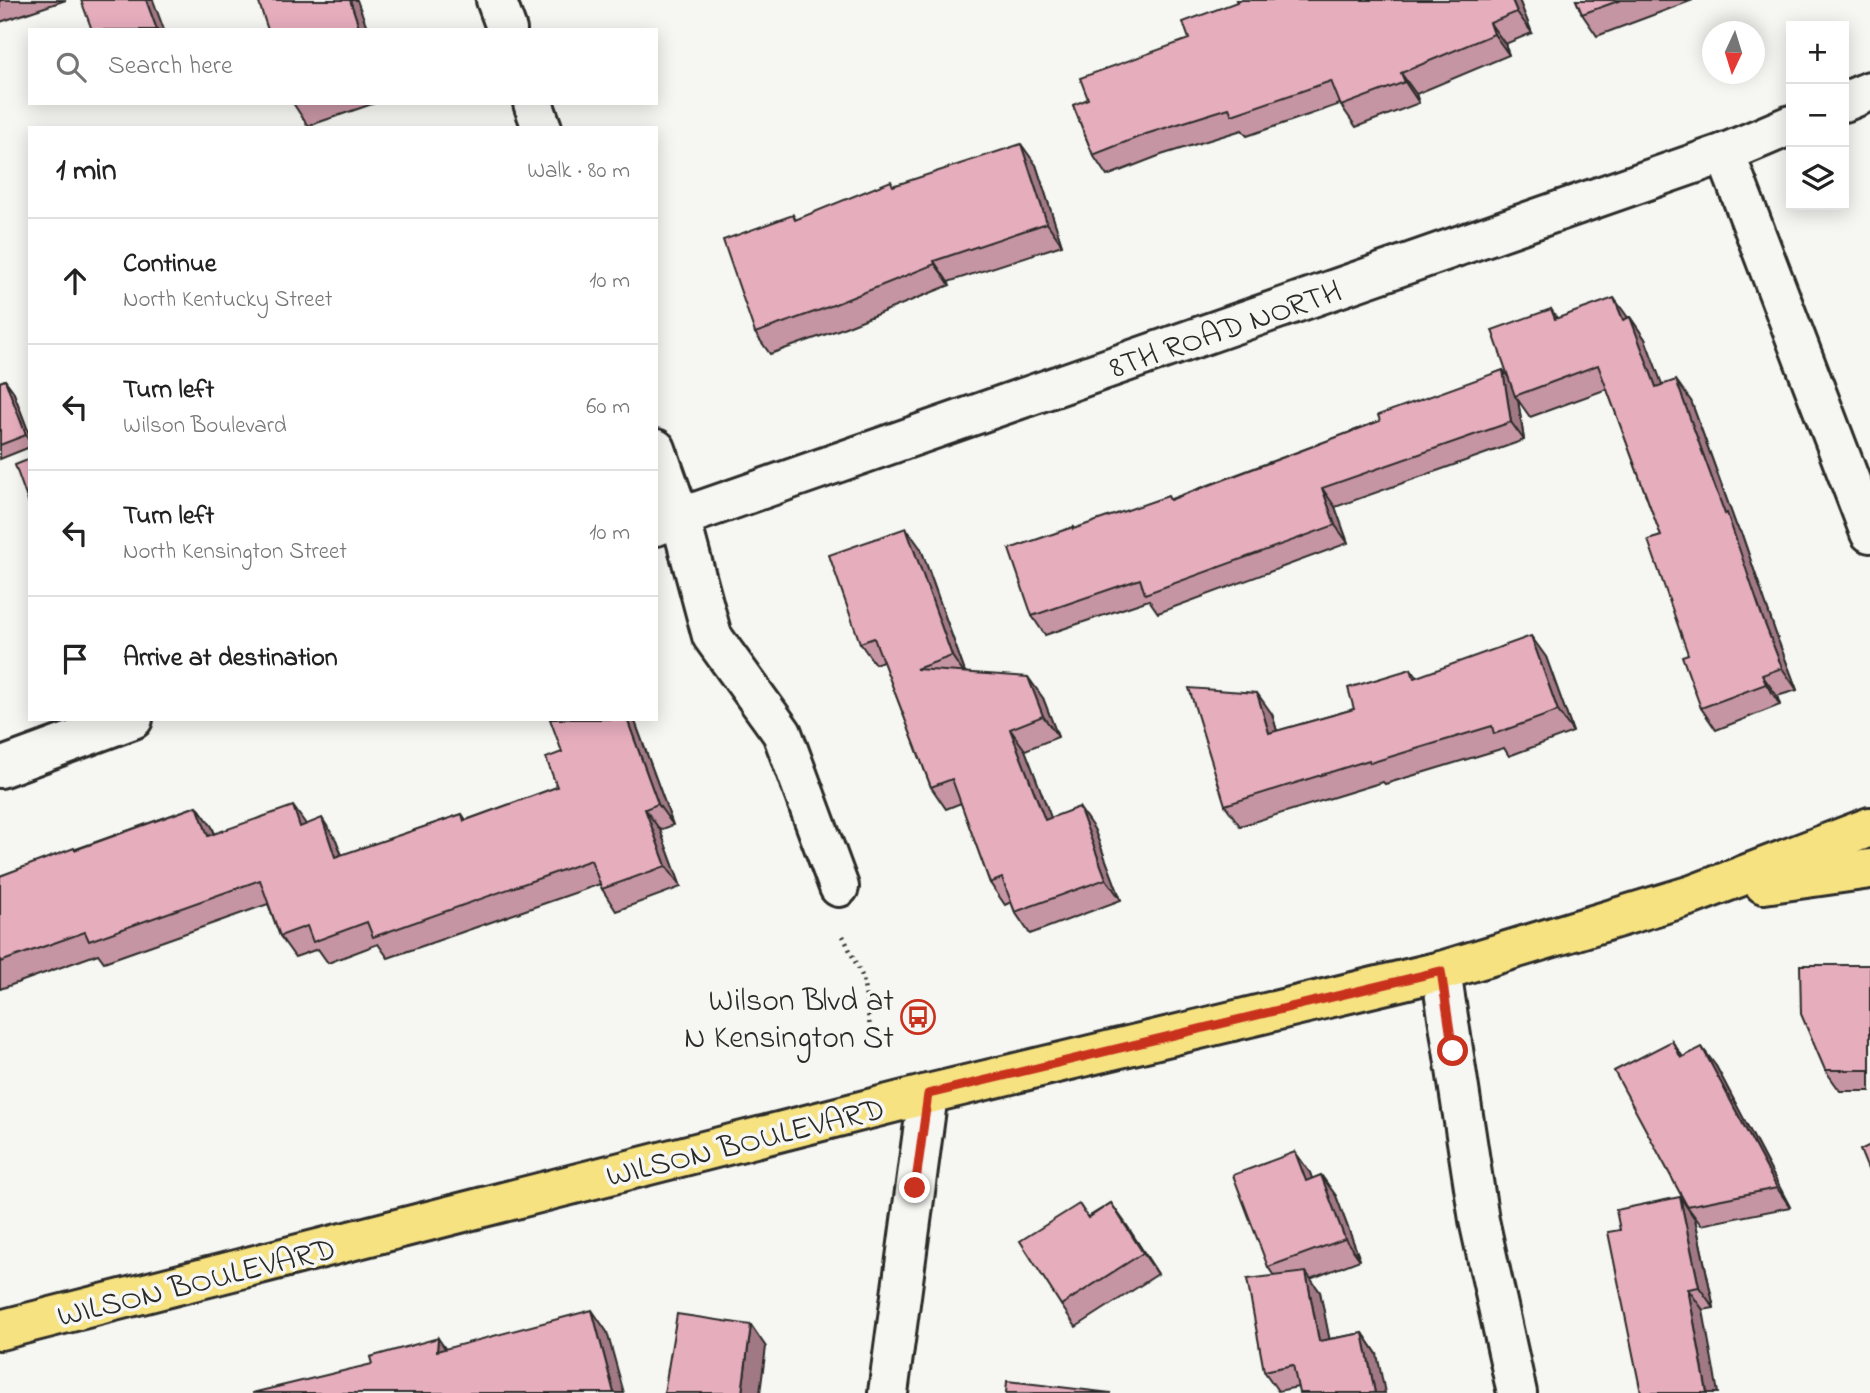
<!DOCTYPE html>
<html lang="en">
<head>
<meta charset="utf-8">
<style>
  :root { --surface:#fff; --page:#f2f2f2; --text:#222; --muted:#767676; --line:#e0e0e0 }
  body { margin:0; font-family:"Indie Flower",sans-serif; background:var(--page); color:var(--text) }
  .controls { position:absolute; right:21px; top:21px; display:grid; overflow:hidden; border-radius:0px; box-shadow:0 4px 18px #0003 }
  .controls button { width:63px; height:63px; display:grid; place-items:center; padding:0; border:0; border-bottom:2px solid var(--line); background:var(--surface); color:var(--text); font:35px sans-serif }
  .compass { position:absolute; left:1702px; top:21px; width:63px; height:63px; border-radius:50%; background:var(--surface); box-shadow:0 4px 18px #0003; rotate:184deg }
  .stop { position:absolute; width:21px; height:21px; margin:-16px; border:5px solid #c8321e; border-radius:50%; background:#fff }
  .stop.end { background:#c8321e; border-color:#fff; box-shadow:0 2px 7px #0008 }
  .list { margin:0; padding:0; list-style:none }
  h2 { display:flex; justify-content:space-between; align-items:center; height:91px; margin:0; padding:0 28px; font-size:30px }
  h2 small { font-size:23px; font-weight:400; color:var(--muted) }
  .list li { display:grid; grid-template-columns:46px 1fr auto; gap:21px; align-items:center; box-sizing:border-box; height:126px; padding:0 28px; border-top:2px solid var(--line) }
  .list b { display:block; font-size:26px; white-space:nowrap }
  .list p { margin:0; font-size:23px; white-space:nowrap; color:var(--muted) }
  .list em { font-size:23px; font-style:normal; color:var(--muted) }
  .icon { flex:none; width:38px; height:38px; fill:none; stroke:currentColor; stroke-width:2; stroke-linecap:round; stroke-linejoin:round }
  .map { position:relative; flex:none; width:1870px; height:1393px; overflow:hidden }
  .search { position:absolute; background:var(--surface); box-shadow:0 4px 18px #0003; left:28px; top:28px; width:630px; height:77px; display:flex; align-items:center; gap:18px; box-sizing:border-box; padding:0 24px; border-radius:0px; color:var(--muted); font-size:26px }
  .panel { position:absolute; background:var(--surface); box-shadow:0 4px 18px #0003; left:28px; top:126px; width:630px; height:595px; border-radius:0px }
  .map>svg:first-child { display:block }
</style>
</head>
<body>
<div class="map">
<svg width="1870" height="1393" viewBox="0 0 1870 1393">
  <rect width="100%" height="100%" fill="#f6f6f2"/>
  <filter id="ink" filterUnits="userSpaceOnUse"><feTurbulence type="fractalNoise" baseFrequency=".0143" numOctaves="2"/><feDisplacementMap in="SourceGraphic" scale="14" xChannelSelector="R" yChannelSelector="G"/><feConvolveMatrix kernelMatrix="1 2 1 2 8 2 1 2 1" color-interpolation-filters="sRGB"/></filter>
  <g filter="url(#ink)">
    <g fill="none" stroke-linecap="round" stroke-linejoin="round">
      <g stroke="#2b2b2b" stroke-width="44">
        <g id="minor">
          <polyline points="496,0 507,30"/>
          <polyline points="1844,102 1870,91"/>
          <polyline points="533,103 542,128"/>
          <polyline points="1725,153 1870,533"/>
          <polyline points="656,449 680,517 712,636 782,733 839,887"/>
          <polyline points="656,526 1725,153 1791,125"/>
          <polyline points="0,768 133,719"/>
          <polyline points="1441,971 1479,1220 1517,1393"/>
          <polyline points="888,1393 928,1094"/>
        </g>
      </g>
      <g stroke="#2b2b2b" stroke-width="44">
        <g id="major">
          <polyline points="1764,884 1870,869"/>
          <polyline points="0,1330 928,1094 1441,971 1692,895 1870,827"/>
        </g>
      </g>
      <polyline stroke="#2b2b2b" stroke-width="4.5" stroke-dasharray="2 5" stroke-linecap="butt" points="843,936 863,978 872,1042"/>
      <use href="#minor" stroke="#f6f6f2" stroke-width="38"/>
      <use href="#major" stroke="#f6e281" stroke-width="38"/>
    </g>
    <g fill="#c695a3" stroke="#2b2b2b" stroke-width="2">
      <polygon points="0,0 66,0 0,22"/>
      <polygon points="1519,0 1532,33 1505,44 1509,55 1416,94 1419,103 1356,127 1340,104 1247,136 1242,130 1161,155 1107,176 1093,155 1073,105"/>
      <polygon points="1576,0 1693,0 1597,36 1582,14"/>
      <polygon points="293,103 375,103 308,126"/>
      <polygon points="1036,165 1062,245 948,282 950,285 838,330 770,354 755,333 793,215 796,220 894,185"/>
      <polygon points="1551,309 1557,318 1630,317 1645,339 1662,385 1691,401 1736,525 1742,535 1778,640 1797,690 1777,696 1780,705 1716,730 1701,708 1661,536 1607,389 1530,417 1518,400 1524,440 1335,507 1348,543 1158,613 1149,600 1045,635 1032,616 1074,529 1171,499 1380,421 1503,370 1509,378"/>
      <polygon points="5,380 13,391 30,436 30,447 0,459 0,382"/>
      <polygon points="921,549 965,672 1043,698 1058,737 1025,750 1051,818 1094,829 1121,900 1030,934 1015,912 1011,902 1005,905 990,883 961,803 946,809 931,787 883,661 875,664 860,643"/>
      <polygon points="1546,657 1573,732 1509,756 1504,748 1385,784 1383,782 1240,826 1225,805 1272,714 1277,731 1354,709 1411,669 1417,677"/>
      <polygon points="634,719 673,825 660,830 681,887 616,911 602,889 600,884 388,958 378,944 328,963 318,949 295,957 280,936 268,904 104,962 98,954 0,989 0,876 197,806 212,827 215,834 306,824 336,840 342,855 462,814 466,820 557,787 562,752"/>
      <polygon points="1870,965 1870,1091 1840,1091 1825,1070"/>
      <polygon points="1672,1041 1683,1057 1716,1066 1790,1207 1701,1225 1687,1206"/>
      <polygon points="1295,1152 1310,1173 1312,1179 1321,1175 1336,1196 1360,1260 1310,1279 1320,1292 1329,1339 1363,1333 1377,1354 1298,1387 1278,1391 1264,1371 1274,1276 1268,1267"/>
      <polygon points="1111,1203 1158,1274 1076,1327 1061,1305 1079,1204 1088,1217"/>
      <polygon points="1695,1219 1714,1308 1703,1310 1620,1230"/>
    </g>
    <g fill="#a17984" stroke="#2b2b2b" stroke-width="2">
      <polygon points="146,0 153,0 164,30 157,30"/>
      <polygon points="350,0 357,0 368,30 360,30"/>
      <polygon points="1512,0 1519,0 1532,33 1517,12"/>
      <polygon points="1490,23 1505,44 1509,55 1494,34"/>
      <polygon points="1401,73 1416,94 1419,103 1405,82"/>
      <polygon points="1021,144 1036,165 1062,245 1047,223"/>
      <polygon points="934,261 950,285 935,264"/>
      <polygon points="1614,298 1629,319 1623,320"/>
      <polygon points="1630,317 1645,339 1671,408 1656,387"/>
      <polygon points="1503,370 1517,389 1515,396 1518,400 1524,440 1511,422"/>
      <polygon points="5,380 13,391 30,436 30,441 26,435"/>
      <polygon points="1676,380 1691,401 1736,525 1742,535 1778,640 1797,690 1782,668 1763,619"/>
      <polygon points="1322,488 1335,507 1348,543 1335,525"/>
      <polygon points="906,528 921,549 967,678 952,656"/>
      <polygon points="1531,636 1546,657 1573,732 1558,711"/>
      <polygon points="1762,675 1777,696 1780,705 1766,684"/>
      <polygon points="1028,677 1043,698 1058,737 1043,716"/>
      <polygon points="1257,693 1272,714 1284,755 1269,733"/>
      <polygon points="627,719 634,719 673,825 658,804"/>
      <polygon points="1010,729 1025,750 1060,841 1045,820"/>
      <polygon points="197,806 212,827 223,858 208,836"/>
      <polygon points="293,806 308,827 300,827"/>
      <polygon points="1079,807 1094,829 1121,900 1106,879"/>
      <polygon points="645,809 660,830 681,887 666,866"/>
      <polygon points="322,818 336,840 350,878 335,857"/>
      <polygon points="1702,1047 1716,1066 1790,1207 1777,1188"/>
      <polygon points="1295,1152 1310,1173 1321,1202 1306,1181"/>
      <polygon points="1321,1175 1336,1196 1360,1260 1345,1239"/>
      <polygon points="1680,1197 1695,1219 1714,1308 1699,1287"/>
      <polygon points="1111,1203 1126,1224 1158,1274 1143,1253"/>
      <polygon points="1306,1272 1320,1292 1334,1361 1319,1341"/>
      <polygon points="1688,1289 1703,1310 1718,1393 1707,1393"/>
      <polygon points="592,1310 607,1332 624,1393 614,1393"/>
      <polygon points="751,1325 766,1347 760,1393 742,1393"/>
      <polygon points="1363,1333 1377,1354 1385,1393 1375,1393"/>
      <polygon points="438,1338 453,1360 437,1351"/>
    </g>
    <g fill="#e6adbd" stroke="#2b2b2b" stroke-width="2">
      <polygon points="81,0 146,0 157,30 92,30"/>
      <polygon points="258,0 350,0 360,30 268,30"/>
      <polygon points="1236,0 1512,0 1517,12 1490,23 1494,34 1401,73 1405,82 1341,106 1331,81 1232,115 1229,108 1146,134 1093,155 1073,105 1088,99 1080,78 1189,39 1183,22 1237,2"/>
      <polygon points="1576,0 1621,0 1582,14"/>
      <polygon points="1021,144 1047,223 934,261 935,264 823,309 755,333 723,240 793,215 795,220 891,181 893,186"/>
      <polygon points="1614,298 1623,320 1630,317 1656,387 1676,380 1725,514 1727,513 1763,619 1782,668 1762,675 1766,684 1701,708 1682,656 1688,654 1648,540 1661,536 1598,365 1515,396 1492,330 1551,309 1555,319"/>
      <polygon points="1503,370 1511,422 1322,488 1335,525 1145,594 1140,579 1032,616 1009,549 1073,527 1073,529 1168,496 1170,500 1380,421 1378,415"/>
      <polygon points="5,380 26,435 0,445 0,382"/>
      <polygon points="30,459 30,507 15,465"/>
      <polygon points="906,528 952,656 916,669 1028,677 1043,716 1010,729 1045,820 1079,807 1106,879 1015,912 1002,878 990,883 952,779 931,787 874,638 860,643 829,555"/>
      <polygon points="1531,636 1558,711 1494,734 1492,726 1370,763 1369,760 1225,805 1189,688 1257,693 1269,733 1354,709 1348,688 1411,669 1414,678"/>
      <polygon points="550,719 627,719 658,804 645,809 666,866 602,889 591,860 373,937 367,922 313,942 307,926 280,936 260,880 89,941 85,932 0,962 0,876 74,848 75,850 197,806 208,836 293,806 300,827 322,818 335,857 462,814 464,821 557,787 546,758 562,752"/>
      <polygon points="1800,965 1870,965 1870,1070 1825,1070 1801,1014"/>
      <polygon points="1672,1041 1681,1058 1702,1047 1777,1188 1687,1206 1614,1071"/>
      <polygon points="1870,1145 1870,1174 1860,1150"/>
      <polygon points="1295,1152 1306,1181 1321,1175 1345,1239 1268,1267 1233,1175"/>
      <polygon points="1680,1197 1699,1287 1688,1289 1707,1393 1641,1393 1608,1232 1620,1230 1616,1210"/>
      <polygon points="1111,1203 1143,1253 1061,1305 1020,1241 1079,1204 1088,1218"/>
      <polygon points="1306,1272 1319,1341 1363,1333 1375,1393 1299,1393 1293,1365 1264,1371 1247,1279"/>
      <polygon points="592,1310 614,1393 252,1393 372,1364 370,1357 438,1338 437,1351"/>
      <polygon points="677,1314 751,1325 742,1393 664,1393"/>
      <polygon points="1007,1381 1111,1393 1006,1393"/>
    </g>
  </g>
  <g fill="none" stroke-linecap="round" stroke-linejoin="round" filter="url(#ink)">
    <polyline stroke="#c8321e" stroke-width="9" points="915,1188 928,1094 1441,971 1453,1051"/>
  </g>
  <defs>
    <g id="bus-ring" transform="scale(1.75)"><circle r="9.5" fill="#f6f6f2" stroke="#c8321e" stroke-width="1.5"/><path d="M-5-6H5V4H4V6H2V4H-2V6H-4V4H-5ZM-3.5-4V0h7V-4ZM-3.5 1.2v1.5H-2V1.2ZM2 1.2v1.5H3.5V1.2Z" fill="#c8321e"/></g>
  </defs>
  <g fill-rule="evenodd">
    <use href="#bus-ring" x="918" y="1017"/>
  </g>
  <g text-anchor="middle" stroke-width="7" stroke-linejoin="round" paint-order="stroke">
    <g font-size="32" fill="#2b2b2b" stroke="#f6f6f2">
      <text transform="translate(1225 328) rotate(-19)" y="11">8TH ROAD NORTH</text>
      <text transform="translate(745 1141) rotate(-14)" y="11">WILSON BOULEVARD</text>
      <text transform="translate(196 1281) rotate(-14)" y="11">WILSON BOULEVARD</text>
    </g>
    <g font-size="32" fill="#2b2b2b" stroke="#f6f6f2" text-anchor="end">
      <text x="894" y="1010">Wilson Blvd at<tspan x="894" dy="37">N Kensington St</tspan></text>
    </g>
  </g>
</svg>
<div class="controls">
<button>+</button>
<button>−</button>
<button><svg class="icon" aria-label="layers" viewBox="0 0 24 24"><path d="M12 4l9 5-9 5-9-5zM3 14l9 5 9-5"/></svg></button>
</div>
<svg class="compass" viewBox="-18 -18 36 36"><path d="M0-13l5 13h-10z" fill="#e53935"/><path d="M0 13l5-13h-10z" fill="#767676"/></svg>
<div class="stop" style="left:1453px;top:1051px"></div>
<div class="stop end" style="left:915px;top:1188px"></div>
<div class="search"><svg class="icon" aria-label="search" viewBox="0 0 24 24"><circle cx="10" cy="10" r="6"/><path d="M15 15l6 6"/></svg>Search here</div>
<section class="panel">
<h2>1 min<small>Walk · 80 m</small></h2>
<ul class="list">
<li><svg class="icon" aria-label="ahead" viewBox="0 0 24 24"><path d="M12 20V5M6 11l6-6 6 6"/></svg><div><b>Continue</b><p>North Kentucky Street</p></div><em>10 m</em></li>
<li><svg class="icon" aria-label="left" viewBox="0 0 24 24"><path d="M17 20v-9H6M10 6l-5 5 5 5"/></svg><div><b>Turn left</b><p>Wilson Boulevard</p></div><em>60 m</em></li>
<li><svg class="icon" aria-label="left" viewBox="0 0 24 24"><path d="M17 20v-9H6M10 6l-5 5 5 5"/></svg><div><b>Turn left</b><p>North Kensington Street</p></div><em>10 m</em></li>
<li><svg class="icon" aria-label="arrive" viewBox="0 0 24 24"><path d="M6 21V4h12l-3 4 3 4H6"/></svg><div><b>Arrive at destination</b></div></li>
</ul>
</section>
</div>
</body>
</html>
